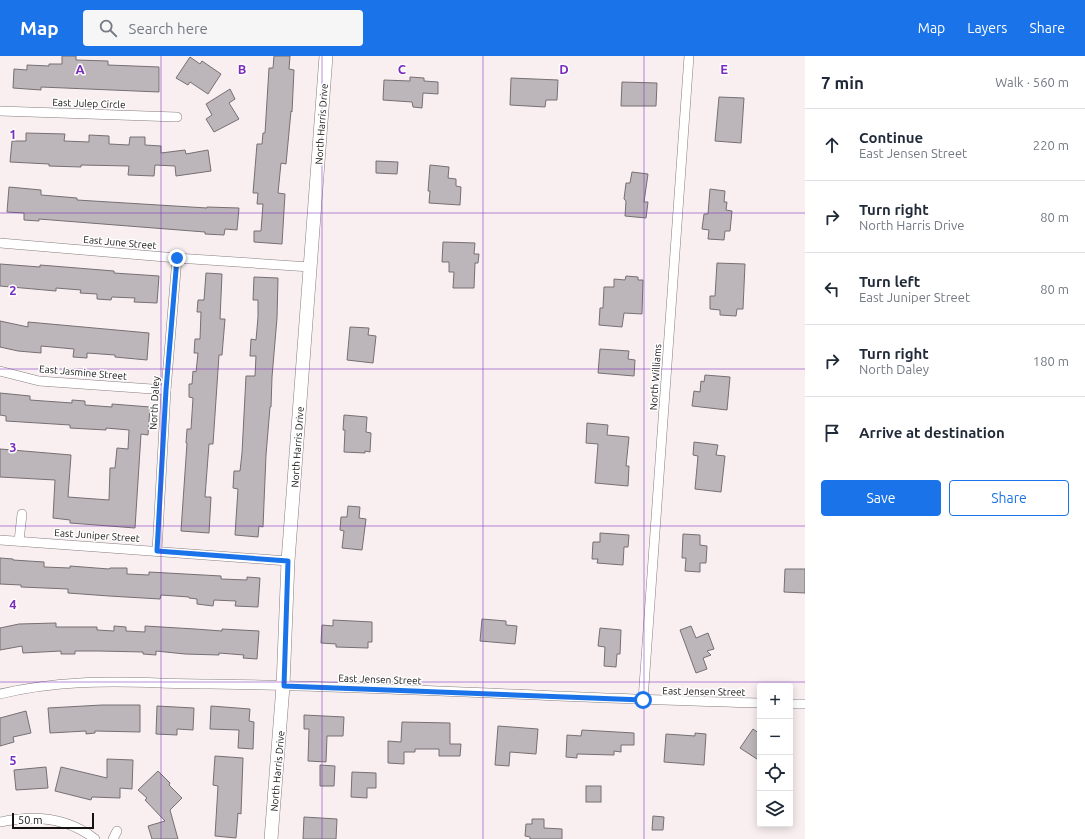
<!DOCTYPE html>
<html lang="en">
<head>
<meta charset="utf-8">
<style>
  :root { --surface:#fff; --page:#f6f6f7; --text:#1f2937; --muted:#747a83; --line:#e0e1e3; --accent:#1a73e8 }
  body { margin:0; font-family:Ubuntu,sans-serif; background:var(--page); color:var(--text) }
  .controls { position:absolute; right:12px; bottom:12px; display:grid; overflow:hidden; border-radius:4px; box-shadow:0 2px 10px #0003 }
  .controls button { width:36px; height:36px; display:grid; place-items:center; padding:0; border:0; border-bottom:1px solid var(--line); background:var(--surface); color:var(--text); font:20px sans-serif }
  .scale { position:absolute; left:12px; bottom:10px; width:82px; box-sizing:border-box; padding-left:4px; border:2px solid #151212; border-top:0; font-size:11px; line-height:14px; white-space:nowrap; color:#151212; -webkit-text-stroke:3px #fff; paint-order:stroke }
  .stop { position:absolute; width:12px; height:12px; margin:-9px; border:3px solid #1a73e8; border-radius:50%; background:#fff }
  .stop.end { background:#1a73e8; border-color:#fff; box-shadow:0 1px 4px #0008 }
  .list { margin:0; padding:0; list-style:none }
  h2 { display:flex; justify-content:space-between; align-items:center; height:52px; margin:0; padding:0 16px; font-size:17px }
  h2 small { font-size:13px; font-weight:400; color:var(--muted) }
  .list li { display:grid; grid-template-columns:26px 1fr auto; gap:12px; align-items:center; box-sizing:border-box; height:72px; padding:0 16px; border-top:1px solid var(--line) }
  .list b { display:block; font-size:15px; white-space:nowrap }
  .list p { margin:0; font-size:13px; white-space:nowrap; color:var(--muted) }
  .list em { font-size:13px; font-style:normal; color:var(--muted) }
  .actions { display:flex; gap:8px; padding:12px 16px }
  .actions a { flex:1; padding:9px 0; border:1px solid var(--accent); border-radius:4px; text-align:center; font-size:14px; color:var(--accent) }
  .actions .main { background:var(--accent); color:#fff }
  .icon { flex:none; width:22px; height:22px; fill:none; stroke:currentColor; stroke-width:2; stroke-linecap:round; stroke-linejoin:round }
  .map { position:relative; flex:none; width:805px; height:783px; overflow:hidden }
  header { display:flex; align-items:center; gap:24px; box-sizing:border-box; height:56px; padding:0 20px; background:var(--accent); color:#fff }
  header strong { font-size:19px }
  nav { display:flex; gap:22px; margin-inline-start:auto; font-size:14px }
  .search { width:280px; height:36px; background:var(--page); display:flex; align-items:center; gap:10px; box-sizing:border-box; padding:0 14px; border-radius:4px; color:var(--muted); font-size:15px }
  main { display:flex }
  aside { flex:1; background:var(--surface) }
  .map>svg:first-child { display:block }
</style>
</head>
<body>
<header>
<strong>Map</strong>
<div class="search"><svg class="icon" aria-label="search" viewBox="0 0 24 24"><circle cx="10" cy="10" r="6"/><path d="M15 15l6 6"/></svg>Search here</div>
<nav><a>Map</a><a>Layers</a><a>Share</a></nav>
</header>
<main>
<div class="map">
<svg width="805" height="783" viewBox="0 0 805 783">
  <rect width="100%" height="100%" fill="#f9eff0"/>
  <g fill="#bcb5b9" stroke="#766f73">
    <polygon points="62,0 76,0 76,4 108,5 108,9 159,11 159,36 41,31 41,34 13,32 14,13 27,14 27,9 49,10 49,8 62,8"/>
    <polygon points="274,0 290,0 289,13 294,14 292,56 291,55 286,108 281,107 278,137 285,138 282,188 254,186 254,175 261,175 263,148 257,148 258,137 253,137 257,88 262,88 263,77 265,77 269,12 273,12"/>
    <polygon points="190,1 200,8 202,5 221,18 208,38 190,26 188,29 176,22"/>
    <polygon points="410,21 424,22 424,25 438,26 438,38 423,37 422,52 413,51 412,46 383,44 384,24 410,25"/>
    <polygon points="511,22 558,24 557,44 546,44 545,51 510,49"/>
    <polygon points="622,26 657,27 656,50 621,50"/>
    <polygon points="230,33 235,43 229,47 239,63 214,76 206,63 212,59 206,48"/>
    <polygon points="719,41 744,42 741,87 715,85"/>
    <polygon points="26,77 65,78 64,85 89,86 89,79 109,80 109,88 129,89 130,81 145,81 145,89 161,90 161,97 185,94 186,98 208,94 211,115 176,120 175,110 155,109 154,120 128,119 129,110 81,109 81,111 49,110 49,108 10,106 12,85 26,85"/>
    <polygon points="376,105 398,106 397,118 376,117"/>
    <polygon points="430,109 449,111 448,122 456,123 456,130 461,131 460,149 429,147 430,135 428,135"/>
    <polygon points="632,116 648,118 644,146 648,146 646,162 625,160 626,145 624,143 626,127 630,127"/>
    <polygon points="9,131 41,134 41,139 77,142 77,144 207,152 207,151 239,152 237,174 225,173 224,179 205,178 205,176 39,163 39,165 24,164 24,157 7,156"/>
    <polygon points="710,133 725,135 724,146 727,146 726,154 732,155 730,175 725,175 724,184 708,183 709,174 702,173 704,158 708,158"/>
    <polygon points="443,186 475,187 474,198 479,198 478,207 475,207 474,232 453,232 454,216 449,216 449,206 442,206"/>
    <polygon points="717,207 745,208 743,253 737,253 736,260 720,259 720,254 710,253 710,240 715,240"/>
    <polygon points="0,208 40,211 40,209 114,215 114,217 159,220 157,247 134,246 135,242 112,241 111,244 97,243 97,238 80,237 81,234 56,232 56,235 0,230"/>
    <polygon points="206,217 222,218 220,263 225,263 222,299 219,299 213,388 209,388 205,441 211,441 209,477 181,475 187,387 186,387 187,373 191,373 193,342 189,341 189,328 192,328 193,315 196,316 198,297 194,297 195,283 200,283 201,256 197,256 198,244 204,244"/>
    <polygon points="626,220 638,221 638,224 643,224 642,258 624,257 622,271 599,269 600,252 603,252 604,231 614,231 614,223 625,224"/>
    <polygon points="254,221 278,222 277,262 272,321 271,351 270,351 266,399 263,471 259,470 258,481 235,479 238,433 233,432 234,415 240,415 242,397 246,320 255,320 256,300 250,300 251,283 256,284 258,261 258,244 253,244"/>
    <polygon points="0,265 28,271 28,266 149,277 147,304 115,301 115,299 87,297 87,302 73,301 74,293 41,290 41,297 18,295 0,291"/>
    <polygon points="350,271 369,272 368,279 376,280 373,307 347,304"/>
    <polygon points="600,293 629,295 628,303 635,304 634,320 598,317"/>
    <polygon points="705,319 730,321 727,354 692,350 694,335 700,336 701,325 704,326"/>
    <polygon points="0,337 30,340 30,344 72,347 72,344 85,345 85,349 112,351 112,348 150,351 148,379 141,378 135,472 70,467 70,464 53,462 55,424 0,421 0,393 71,399 68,441 109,444 110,412 115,412 117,392 128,393 129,374 106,372 106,374 70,372 70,369 6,365 6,360 0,359"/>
    <polygon points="344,359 367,361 366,376 371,377 370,396 365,395 365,397 344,396 345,374 343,374"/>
    <polygon points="587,367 608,369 607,379 629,381 626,410 629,410 628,430 595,427 598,388 586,387"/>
    <polygon points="694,386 718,389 716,399 725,400 721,436 695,433 698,400 693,399"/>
    <polygon points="348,450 360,451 359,462 366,463 362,494 342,492 344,475 340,474 341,461 347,461"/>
    <polygon points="600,477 629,479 628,491 624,491 623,509 597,507 598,503 592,503 593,486 600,486"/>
    <polygon points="683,478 700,479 700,489 707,490 706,507 700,507 700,516 685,515 686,502 682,502"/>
    <polygon points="0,502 13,503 13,504 44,506 44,511 70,512 70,510 109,513 110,512 127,512 127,518 149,519 149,516 221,520 221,523 247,524 247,521 260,522 258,551 235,550 236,545 214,544 213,550 197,548 197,543 189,542 189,541 161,539 160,543 109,540 68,537 68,533 21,531 21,529 0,528"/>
    <polygon points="785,513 805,513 805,537 784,536"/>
    <polygon points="482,563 506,565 506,569 517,570 515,588 480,585"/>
    <polygon points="333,564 372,566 372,586 368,586 368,592 336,591 336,588 321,587 322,569 333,570"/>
    <polygon points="56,567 56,571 97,571 97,574 114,575 114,570 126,571 126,575 145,576 145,570 195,573 222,575 222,573 259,575 257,603 243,602 244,599 219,597 219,599 185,598 156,595 156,599 143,598 143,596 99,595 75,595 75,598 61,598 61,595 23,597 22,590 0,594 0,572 19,568"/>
    <polygon points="691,570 696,582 708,577 714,593 707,595 711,599 703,602 707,613 696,617 680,574"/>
    <polygon points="600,572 621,574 620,598 617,598 616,611 604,610 605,591 598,590"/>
    <polygon points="102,649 140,649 140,676 95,675 95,677 86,678 86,675 50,677 48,652"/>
    <polygon points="157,650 194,652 193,674 177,673 177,679 156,678"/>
    <polygon points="211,650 250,653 249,665 254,666 253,693 238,692 239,674 210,673"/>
    <polygon points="26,655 31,677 13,681 14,686 0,690 0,662"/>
    <polygon points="304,659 344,661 343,680 327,680 326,706 308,705 309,673 304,673"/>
    <polygon points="402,666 450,667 450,688 461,688 460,700 439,700 439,693 415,693 415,696 404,696 404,708 388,707 388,685 401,686"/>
    <polygon points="498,670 538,673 536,698 510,696 509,710 495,709"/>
    <polygon points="753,673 760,678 760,705 740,692"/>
    <polygon points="582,674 634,677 634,689 621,689 621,696 614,695 614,699 577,698 577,702 566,701 567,679 581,680"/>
    <polygon points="695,677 706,678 704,709 664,706 666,678 695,680"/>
    <polygon points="215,700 243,702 241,758 238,757 236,782 215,780 218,730 213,729"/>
    <polygon points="107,703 133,704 132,733 120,732 120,742 92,741 91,744 55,735 61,711 107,722"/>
    <polygon points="320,709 335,710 334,730 320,730"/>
    <polygon points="46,711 48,732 16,734 14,714"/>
    <polygon points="158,715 170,727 169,729 182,742 170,754 178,783 152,783 148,770 165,765 145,744 147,742 138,734"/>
    <polygon points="352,716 376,717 376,732 367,732 367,742 351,741"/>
    <rect x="586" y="730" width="15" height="16"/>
    <polygon points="653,760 664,761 663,774 652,774"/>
    <polygon points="304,761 337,763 336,783 303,783"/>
    <polygon points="532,763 544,763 544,772 562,773 562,783 530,783 530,781 525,780 526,768 532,768"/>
  </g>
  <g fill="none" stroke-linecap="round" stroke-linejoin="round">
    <g stroke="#877e7e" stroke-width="10">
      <g id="street">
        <polyline points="0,55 177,61"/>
        <polyline points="0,187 177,202 310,211"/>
        <polyline points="0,315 39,325 166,334"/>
        <polyline points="0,484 288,505"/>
        <polyline points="19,485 22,458"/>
        <polyline points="157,495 166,334 177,202"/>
        <path d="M 0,638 C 55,625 104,625 160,627 C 194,628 228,628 263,629 C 429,633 594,643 760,647"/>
        <polyline points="643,644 689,0"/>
        <polyline points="790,648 805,648"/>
        <path d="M 0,766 C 33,759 67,761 95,783"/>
        <polyline points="113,783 117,775"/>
      </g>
    </g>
    <g stroke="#877e7e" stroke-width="14">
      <polyline id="secondary" points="271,783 283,630 288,505 326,0"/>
    </g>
    <use href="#street" stroke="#fff" stroke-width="9"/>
    <use href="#secondary" stroke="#fff" stroke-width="13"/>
  </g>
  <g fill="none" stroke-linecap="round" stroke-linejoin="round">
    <polyline stroke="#1a73e8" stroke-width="5" points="177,202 166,334 157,495 288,505 284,630 643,644"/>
  </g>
  <path fill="none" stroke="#7b2cbf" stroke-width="1" stroke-opacity="0.55" d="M 161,0 L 161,783M 322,0 L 322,783M 483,0 L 483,783M 644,0 L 644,783M 0,157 L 805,157M 0,313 L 805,313M 0,470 L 805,470M 0,626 L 805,626"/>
  <g text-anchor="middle" stroke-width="3" stroke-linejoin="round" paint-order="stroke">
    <g font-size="10" fill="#151212" stroke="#fff">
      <text transform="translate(89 47) rotate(2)" y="4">East Julep Circle</text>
      <text transform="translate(321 68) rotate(-86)" y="4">North Harris Drive</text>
      <text transform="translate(120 186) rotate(5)" y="4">East June Street</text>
      <text transform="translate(83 316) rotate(5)" y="4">East Jasmine Street</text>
      <text transform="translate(655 321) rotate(-86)" y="4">North Williams</text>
      <text transform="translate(154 347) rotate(-87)" y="4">North Daley</text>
      <text transform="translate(297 391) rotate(-86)" y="4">North Harris Drive</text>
      <text transform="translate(97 479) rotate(4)" y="4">East Juniper Street</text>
      <text transform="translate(380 623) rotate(2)" y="4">East Jensen Street</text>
      <text transform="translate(704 635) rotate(1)" y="4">East Jensen Street</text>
      <text transform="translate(277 715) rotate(-85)" y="4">North Harris Drive</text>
    </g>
  </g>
  <g font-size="13" text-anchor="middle" font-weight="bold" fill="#7b2cbf" stroke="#fff" stroke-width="3" stroke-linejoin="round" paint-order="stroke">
    <text x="80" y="18">A</text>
    <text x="242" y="18">B</text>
    <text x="402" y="18">C</text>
    <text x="564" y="18">D</text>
    <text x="724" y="18">E</text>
    <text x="13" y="83">1</text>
    <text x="13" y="239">2</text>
    <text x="13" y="396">3</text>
    <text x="13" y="553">4</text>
    <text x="13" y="709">5</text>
  </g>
</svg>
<div class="controls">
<button>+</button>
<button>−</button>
<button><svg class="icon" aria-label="locate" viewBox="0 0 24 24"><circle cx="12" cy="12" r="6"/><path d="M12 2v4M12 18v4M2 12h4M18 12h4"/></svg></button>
<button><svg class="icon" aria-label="layers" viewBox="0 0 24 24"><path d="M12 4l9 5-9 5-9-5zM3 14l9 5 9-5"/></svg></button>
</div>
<div class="scale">50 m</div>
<div class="stop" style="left:643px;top:644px"></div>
<div class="stop end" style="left:177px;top:202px"></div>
</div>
<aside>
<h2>7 min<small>Walk · 560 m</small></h2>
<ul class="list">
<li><svg class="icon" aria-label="ahead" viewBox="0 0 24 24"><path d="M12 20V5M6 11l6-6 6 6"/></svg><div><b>Continue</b><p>East Jensen Street</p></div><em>220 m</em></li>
<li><svg class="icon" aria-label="right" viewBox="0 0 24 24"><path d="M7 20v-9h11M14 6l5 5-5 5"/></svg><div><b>Turn right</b><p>North Harris Drive</p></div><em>80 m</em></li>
<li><svg class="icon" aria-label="left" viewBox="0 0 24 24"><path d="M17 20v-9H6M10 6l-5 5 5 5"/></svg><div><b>Turn left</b><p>East Juniper Street</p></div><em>80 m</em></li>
<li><svg class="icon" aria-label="right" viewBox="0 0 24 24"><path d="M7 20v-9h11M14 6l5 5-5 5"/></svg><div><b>Turn right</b><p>North Daley</p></div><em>180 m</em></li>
<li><svg class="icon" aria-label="arrive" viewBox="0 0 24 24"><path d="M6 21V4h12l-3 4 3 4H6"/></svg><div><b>Arrive at destination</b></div></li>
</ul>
<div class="actions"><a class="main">Save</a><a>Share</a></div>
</aside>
</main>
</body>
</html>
